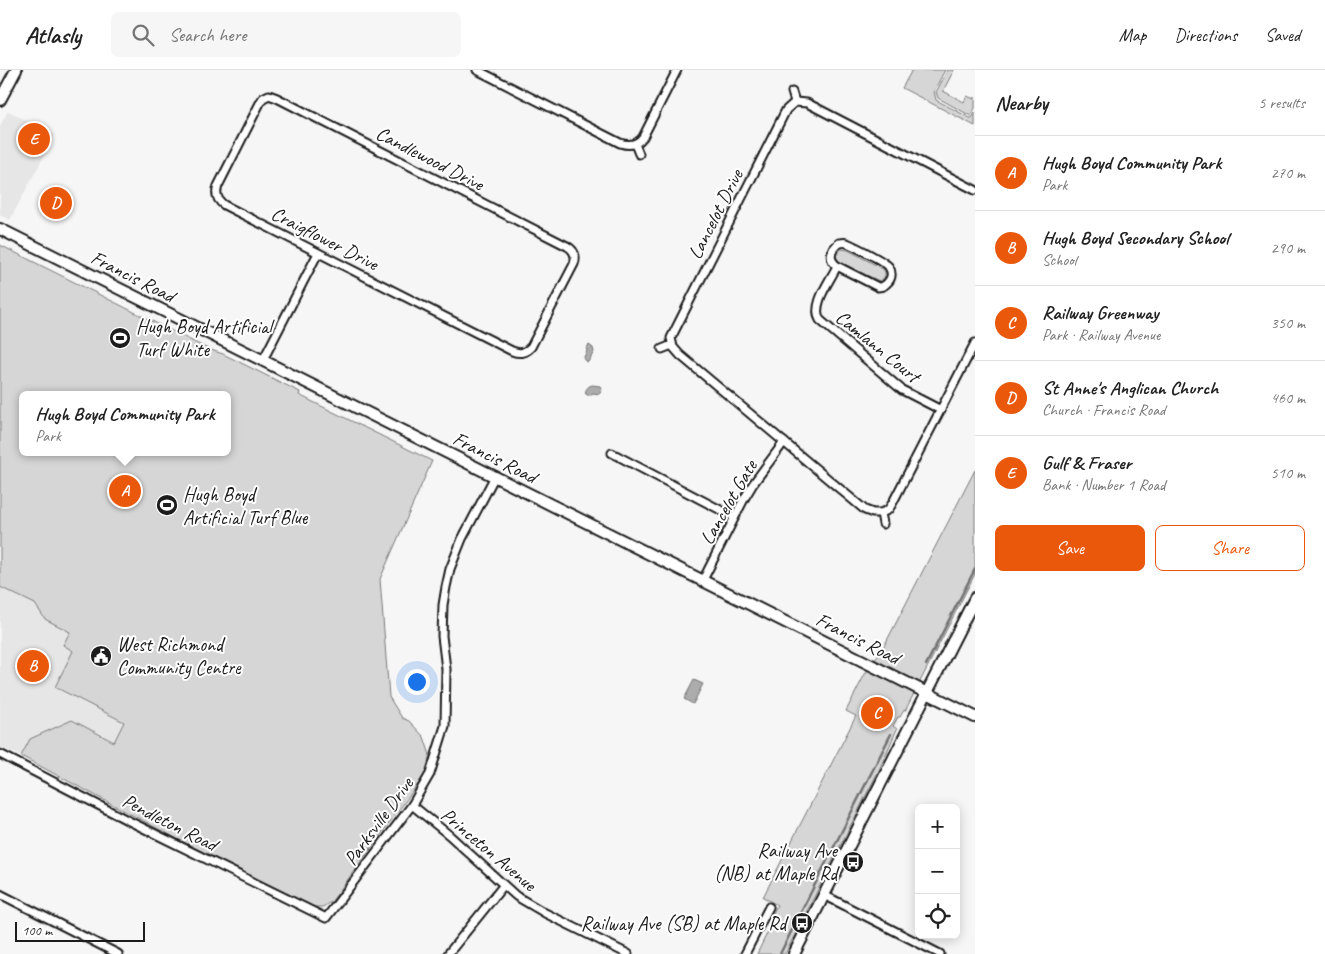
<!DOCTYPE html>
<html lang="en">
<head>
<meta charset="utf-8">
<style>
  :root { --surface:#fff; --page:#f6f6f6; --text:#222; --muted:#767676; --line:#e0e0e0; --accent:#ea580c }
  body { margin:0; font-family:Caveat,sans-serif; background:var(--page); color:var(--text) }
  .controls { position:absolute; right:15px; bottom:15px; display:grid; overflow:hidden; border-radius:8px; box-shadow:0 2px 12px #0003 }
  .controls button { width:45px; height:45px; display:grid; place-items:center; padding:0; border:0; border-bottom:1px solid var(--line); background:var(--surface); color:var(--text); font:25px sans-serif }
  .scale { position:absolute; left:15px; bottom:12px; width:130px; box-sizing:border-box; padding-left:5px; border:2px solid #1c1c1c; border-top:0; font-size:14px; line-height:18px; white-space:nowrap; color:#1c1c1c; -webkit-text-stroke:4px #fff; paint-order:stroke }
  .you { position:absolute; left:416px; top:611px; width:18px; height:18px; margin:-12px; border:4px solid #fff; border-radius:50%; background:#1a73e8; box-shadow:0 0 0 8px #1a73e833 }
  .badge { display:grid; place-items:center; width:32px; height:32px; border-radius:50%; background:var(--accent); color:#fff; font-size:16px; font-weight:700 }
  .pin { position:absolute; translate:-50% -50%; border:2px solid #fff; box-shadow:0 1px 5px #0006 }
  .popup { position:absolute; left:19px; top:321px; width:212px; height:65px; box-sizing:border-box; display:grid; place-content:center; border-radius:8px; background:var(--surface); filter:drop-shadow(0 1px 4px #0005); font-size:16px; white-space:nowrap; color:var(--muted) }
  .popup b { font-size:19px; color:var(--text) }
  .popup::after { content:''; position:absolute; left:50%; top:100%; margin-left:-10px; border:10px solid transparent; border-top-color:var(--surface) }
  .list { margin:0; padding:0; list-style:none }
  h2 { display:flex; justify-content:space-between; align-items:center; height:65px; margin:0; padding:0 20px; font-size:21px }
  h2 small { font-size:16px; font-weight:400; color:var(--muted) }
  .list li { display:grid; grid-template-columns:32px 1fr auto; gap:15px; align-items:center; box-sizing:border-box; height:75px; padding:0 20px; border-top:1px solid var(--line) }
  .list b { display:block; font-size:19px; white-space:nowrap }
  .list p { margin:0; font-size:16px; white-space:nowrap; color:var(--muted) }
  .list em { font-size:16px; font-style:normal; color:var(--muted) }
  .actions { display:flex; gap:10px; padding:15px 20px }
  .actions a { flex:1; padding:11px 0; border:1px solid var(--accent); border-radius:8px; text-align:center; font-size:18px; color:var(--accent) }
  .actions .main { background:var(--accent); color:#fff }
  .icon { flex:none; width:28px; height:28px; fill:none; stroke:currentColor; stroke-width:2; stroke-linecap:round; stroke-linejoin:round }
  .map { position:relative; flex:none; width:975px; height:884px; overflow:hidden }
  header { display:flex; align-items:center; gap:30px; box-sizing:border-box; height:70px; padding:0 25px; background:var(--surface); border-bottom:1px solid var(--line) }
  header strong { font-size:24px }
  nav { display:flex; gap:28px; margin-inline-start:auto; font-size:18px }
  .search { width:350px; height:45px; background:var(--page); display:flex; align-items:center; gap:12px; box-sizing:border-box; padding:0 18px; border-radius:8px; color:var(--muted); font-size:19px }
  main { display:flex }
  aside { flex:1; background:var(--surface) }
  .map>svg:first-child { display:block }
</style>
</head>
<body>
<header>
<strong>Atlasly</strong>
<div class="search"><svg class="icon" aria-label="search" viewBox="0 0 24 24"><circle cx="10" cy="10" r="6"/><path d="M15 15l6 6"/></svg>Search here</div>
<nav><a>Map</a><a>Directions</a><a>Saved</a></nav>
</header>
<main>
<div class="map">
<svg width="975" height="884" viewBox="0 0 975 884">
  <rect width="100%" height="100%" fill="#f6f6f6"/>
  <filter id="ink" filterUnits="userSpaceOnUse"><feTurbulence type="fractalNoise" baseFrequency=".02" numOctaves="2"/><feDisplacementMap in="SourceGraphic" scale="10" xChannelSelector="R" yChannelSelector="G"/><feConvolveMatrix kernelMatrix="1 2 1 2 8 2 1 2 1" color-interpolation-filters="sRGB"/></filter>
  <g filter="url(#ink)">
    <g fill="#e6e6e6">
      <polygon points="8,41 55,65 10,150 0,145 0,56"/>
      <polygon points="0,517 35,534 46,549 70,562 74,581 55,617 124,652 114,672 72,650 30,669 21,686 0,677"/>
    </g>
    <g fill="#d6d6d6" stroke="#797979" fill-rule="evenodd">
      <polygon points="912,0 945,0 934,21 936,30 970,48 972,48 975,43 975,56 902,18"/>
      <polygon points="948,0 954,0 943,21 964,32 967,26 974,29 975,27 975,38 971,46 938,28 936,22"/>
      <path d="M 0,175 L 208,279 L 223,284 L 300,322 L 299,325 L 432,391 L 380,509 L 389,627 L 402,648 L 409,651 L 424,667 L 430,685 L 428,690 L 432,695 L 332,831 L 323,837 L 314,837 L 202,782 L 21,686 L 30,669 L 72,650 L 114,672 L 124,652 L 55,617 L 73,581 L 63,575 L 70,562 L 45,549 L 35,534 L 0,517 ZM 22,325 L 228,325 L 228,382 L 22,382 Z"/>
      <path d="M 841,179 L 848,180 L 883,199 C 887,204 885,208 880,211 L 877,210 L 841,193 L 836,187 L 837,184 Z"/>
      <polygon points="975,400 975,504 905,641 904,640 900,647 898,647 893,656 897,659 879,700 785,884 757,884 771,855 769,851 777,835 763,827 856,646 846,641 865,604 882,580"/>
    </g>
    <g fill="#acacac" stroke="#727272">
      <polygon points="589,275 593,278 594,282 588,292 584,290 584,287 587,281 586,278"/>
      <path d="M 592,315 L 600,316 L 602,319 L 601,322 L 599,324 L 593,323 L 590,325 L 587,325 L 585,323 C 586,319 588,316 592,315 Z"/>
      <polygon points="694,610 703,614 693,634 684,629"/>
    </g>
    <g fill="none" stroke-linecap="round" stroke-linejoin="round">
      <g stroke="#727272" stroke-width="2.5">
        <polyline points="926,595 975,499"/>
        <polyline points="799,846 891,664"/>
        <polyline points="780,884 795,854"/>
      </g>
      <g stroke="#1c1c1c" stroke-width="11">
        <g id="street">
          <path d="M 477,0 L 620,73 C 629,76 637,75 643,67 L 677,0"/>
          <polyline points="792,22 795,32"/>
          <path d="M 269,25 L 277,28 L 567,176 C 574,180 577,186 574,194 L 531,277 C 525,283 520,284 512,281 L 224,135 C 217,130 215,124 218,116 L 261,31 L 263,28 Z"/>
          <polyline points="635,74 639,84"/>
          <path d="M 839,173 C 843,173 843,172 847,173 C 854,176 886,192 889,197 C 892,202 892,208 888,212 C 885,216 882,217 878,217 L 837,196 C 828,189 830,180 839,173 Z"/>
          <path d="M 837,196 C 830,211 811,235 820,250 L 902,320 L 941,340"/>
          <polyline points="662,279 672,275"/>
          <polyline points="263,290 318,183"/>
          <polyline points="612,383 734,447"/>
          <polyline points="881,443 888,440 892,434 975,273"/>
          <polyline points="883,454 881,443 873,443 865,440 680,285 673,277 671,268 786,40 795,32 807,33 975,120"/>
          <polyline points="703,510 744,429 753,414 784,372"/>
          <polyline points="0,684 129,751 326,848 412,735 430,704 445,656 446,599 442,566 443,535 446,517 450,499 462,469 495,406"/>
          <polyline points="412,735 449,765 516,826 545,843 628,884"/>
          <polyline points="0,824 118,884"/>
          <polyline points="824,825 940,884"/>
          <polyline points="448,884 503,816"/>
          <polyline points="745,884 769,837"/>
        </g>
      </g>
      <g stroke="#1c1c1c" stroke-width="14">
        <g id="secondary">
          <polyline points="0,30 16,0"/>
          <polyline points="0,159 975,647"/>
          <polyline points="794,884 975,528"/>
        </g>
      </g>
      <use href="#street" stroke="#fff" stroke-width="7"/>
      <use href="#secondary" stroke="#fff" stroke-width="10"/>
    </g>
  </g>
  <defs>
    <g id="stadium-disc" transform="scale(1.125)"><circle r="9.5" fill="#1c1c1c" stroke="#fff"/><path d="M0-5a6.5 5 0 1 0 0 10a6.5 5 0 1 0 0-10ZM-3.5-1.8h7v3.6h-7Z" fill="#fff"/></g>
    <g id="civic-disc" transform="scale(1.125)"><circle r="9.5" fill="#1c1c1c" stroke="#fff"/><path d="M-.6-6.5H3V-4.5H.6V-3L4-1V1h2V6H-6V1h2V-1L-.6-3ZM-1.2 2.5V6h2.4V2.5Z" fill="#fff"/></g>
    <g id="bus-disc" transform="scale(1.125)"><circle r="9.5" fill="#1c1c1c" stroke="#fff"/><path d="M-5-6H5V4H4V6H2V4H-2V6H-4V4H-5ZM-3.5-4V0h7V-4ZM-3.5 1.2v1.5H-2V1.2ZM2 1.2v1.5H3.5V1.2Z" fill="#fff"/></g>
  </defs>
  <g fill-rule="evenodd">
    <use href="#stadium-disc" x="120" y="268"/>
    <use href="#stadium-disc" x="167" y="435"/>
    <use href="#civic-disc" x="101" y="586"/>
    <use href="#bus-disc" x="853" y="792"/>
    <use href="#bus-disc" x="802" y="853"/>
  </g>
  <g text-anchor="middle" stroke-width="4" stroke-linejoin="round" paint-order="stroke">
    <g font-size="20" fill="#1c1c1c" stroke="#fff">
      <text transform="translate(430 88) rotate(27)" y="7">Candlewood Drive</text>
      <text transform="translate(715 144) rotate(-63)" y="7">Lancelot Drive</text>
      <text transform="translate(325 168) rotate(27)" y="7">Craigflower Drive</text>
      <text transform="translate(133 206) rotate(27)" y="7">Francis Road</text>
      <text transform="translate(878 276) rotate(39)" y="7">Camlann Court</text>
      <text transform="translate(495 387) rotate(27)" y="7">Francis Road</text>
      <text transform="translate(728 432) rotate(-60)" y="7">Lancelot Gate</text>
      <text transform="translate(858 568) rotate(27)" y="7">Francis Road</text>
      <text transform="translate(378 751) rotate(-54)" y="7">Parksville Drive</text>
      <text transform="translate(170 752) rotate(27)" y="7">Pendleton Road</text>
      <text transform="translate(489 779) rotate(40)" y="7">Princeton Avenue</text>
    </g>
    <g font-size="20" fill="#1c1c1c" stroke="#fff" text-anchor="start">
      <text x="136" y="263">Hugh Boyd Artificial<tspan x="136" dy="23">Turf White</tspan></text>
      <text x="183" y="431">Hugh Boyd<tspan x="183" dy="23">Artificial Turf Blue</tspan></text>
      <text x="117" y="581">West Richmond<tspan x="117" dy="23">Community Centre</tspan></text>
      <text x="837" y="787" text-anchor="end">Railway Ave<tspan x="837" dy="23">(NB) at Maple Rd</tspan></text>
      <text x="786" y="860" text-anchor="end">Railway Ave (SB) at Maple Rd</text>
    </g>
  </g>
</svg>
<div class="controls">
<button>+</button>
<button>−</button>
<button><svg class="icon" aria-label="locate" viewBox="0 0 24 24"><circle cx="12" cy="12" r="6"/><path d="M12 2v4M12 18v4M2 12h4M18 12h4"/></svg></button>
</div>
<div class="scale">100 m</div>
<div class="you"></div>
<div class="pin badge" style="left:125px;top:421px">A</div>
<div class="popup"><b>Hugh Boyd Community Park</b>Park</div>
<div class="pin badge" style="left:33px;top:596px">B</div>
<div class="pin badge" style="left:877px;top:643px">C</div>
<div class="pin badge" style="left:56px;top:133px">D</div>
<div class="pin badge" style="left:34px;top:69px">E</div>
</div>
<aside>
<h2>Nearby<small>5 results</small></h2>
<ul class="list">
<li><span class="badge">A</span><div><b>Hugh Boyd Community Park</b><p>Park</p></div><em>270 m</em></li>
<li><span class="badge">B</span><div><b>Hugh Boyd Secondary School</b><p>School</p></div><em>290 m</em></li>
<li><span class="badge">C</span><div><b>Railway Greenway</b><p>Park · Railway Avenue</p></div><em>350 m</em></li>
<li><span class="badge">D</span><div><b>St Anne's Anglican Church</b><p>Church · Francis Road</p></div><em>460 m</em></li>
<li><span class="badge">E</span><div><b>Gulf &amp; Fraser</b><p>Bank · Number 1 Road</p></div><em>510 m</em></li>
</ul>
<div class="actions"><a class="main">Save</a><a>Share</a></div>
</aside>
</main>
</body>
</html>
